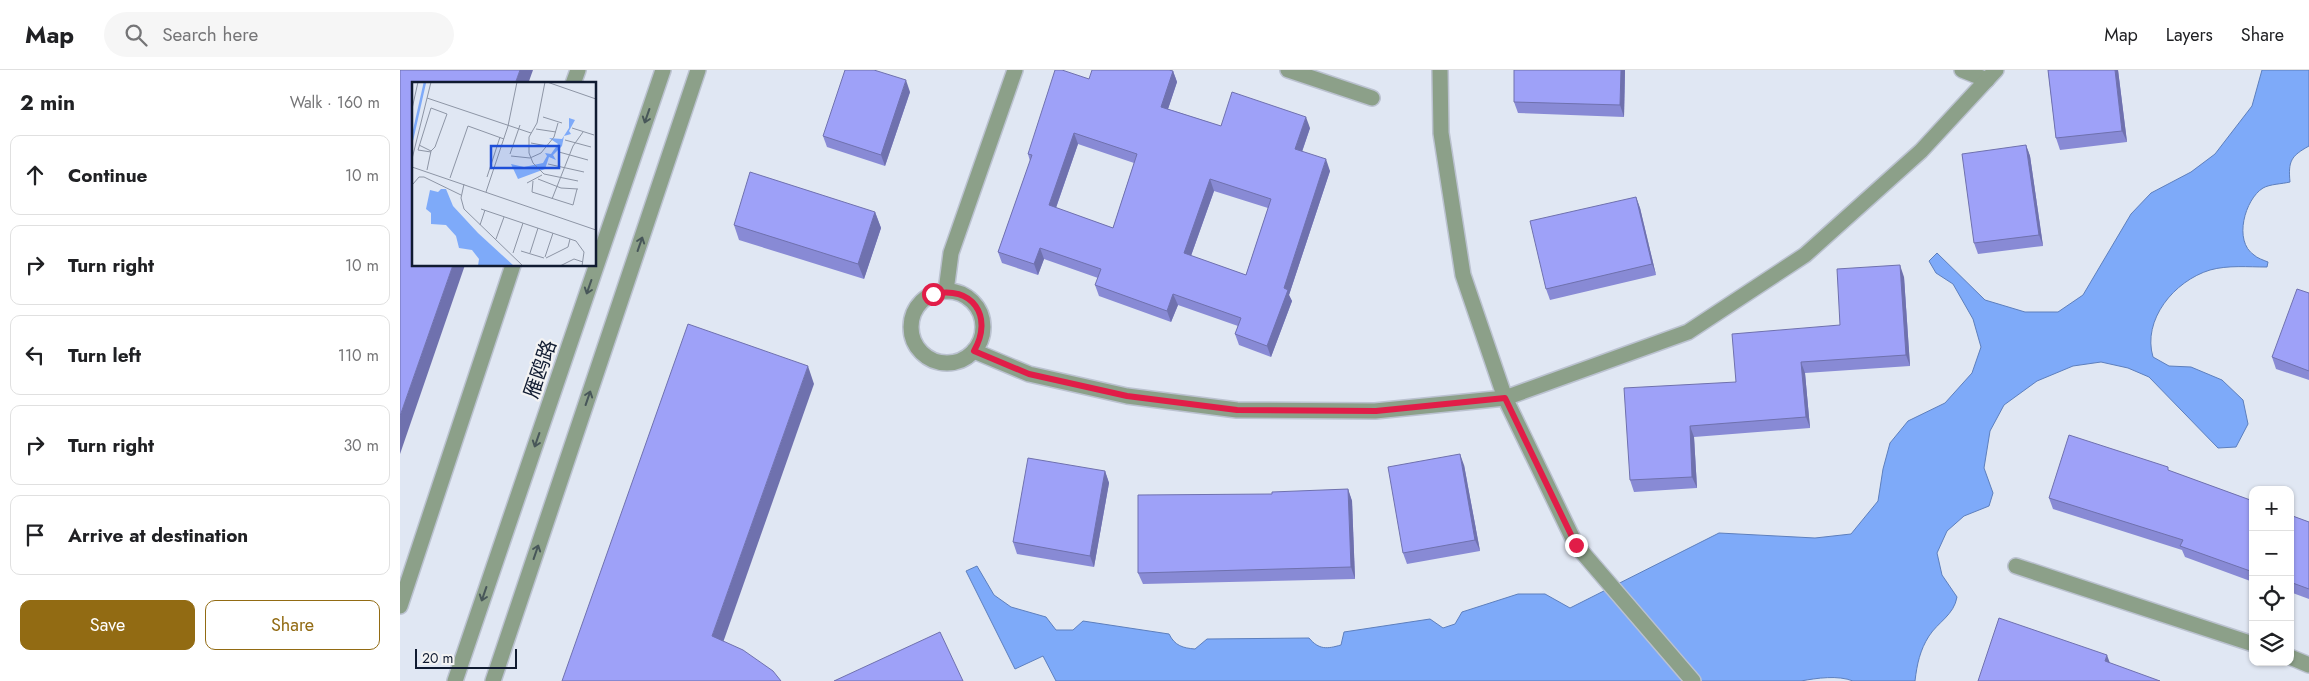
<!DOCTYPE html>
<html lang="en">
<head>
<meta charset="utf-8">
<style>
  :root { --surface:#fff; --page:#f6f6f6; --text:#202124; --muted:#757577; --line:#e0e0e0; --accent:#926b13 }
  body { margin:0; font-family:Jost,"Noto Sans SC",sans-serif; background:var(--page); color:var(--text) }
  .controls { position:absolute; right:15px; bottom:15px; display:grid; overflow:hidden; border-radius:10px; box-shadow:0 1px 4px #0004 }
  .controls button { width:45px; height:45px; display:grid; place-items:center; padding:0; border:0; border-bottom:1px solid var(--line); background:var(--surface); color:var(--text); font:25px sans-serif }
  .scale { position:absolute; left:15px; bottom:12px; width:102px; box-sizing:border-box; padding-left:5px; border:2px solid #101b31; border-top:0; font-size:14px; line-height:18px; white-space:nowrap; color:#101b31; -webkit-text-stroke:4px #f3f3f3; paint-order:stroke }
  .stop { position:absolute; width:15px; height:15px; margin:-11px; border:4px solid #e11d48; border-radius:50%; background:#fff }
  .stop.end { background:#e11d48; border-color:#fff; box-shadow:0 1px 5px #0008 }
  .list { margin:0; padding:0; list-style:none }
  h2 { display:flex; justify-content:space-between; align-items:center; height:65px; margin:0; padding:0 20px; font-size:21px }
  h2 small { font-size:16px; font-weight:400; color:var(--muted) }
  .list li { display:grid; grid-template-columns:32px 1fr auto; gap:15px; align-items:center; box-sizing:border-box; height:80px; margin:0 10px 10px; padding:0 10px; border:1px solid var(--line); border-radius:10px }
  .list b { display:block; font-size:19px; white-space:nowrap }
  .list em { font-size:16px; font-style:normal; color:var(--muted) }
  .actions { display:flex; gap:10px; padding:15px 20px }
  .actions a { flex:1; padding:11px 0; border:1px solid var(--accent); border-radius:10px; text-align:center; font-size:18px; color:var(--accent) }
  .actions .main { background:var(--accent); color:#fff }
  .icon { flex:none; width:28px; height:28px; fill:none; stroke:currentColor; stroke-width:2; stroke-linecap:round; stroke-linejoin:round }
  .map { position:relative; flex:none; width:1909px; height:611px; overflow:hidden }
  header { display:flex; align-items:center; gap:30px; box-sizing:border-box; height:70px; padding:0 25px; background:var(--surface); border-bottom:1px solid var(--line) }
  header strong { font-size:24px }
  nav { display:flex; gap:28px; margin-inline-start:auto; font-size:18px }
  .search { width:350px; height:45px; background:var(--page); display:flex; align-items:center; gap:12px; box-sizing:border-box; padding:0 18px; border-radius:28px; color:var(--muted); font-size:19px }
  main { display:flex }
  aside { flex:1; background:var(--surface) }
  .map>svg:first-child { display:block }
</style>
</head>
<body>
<header>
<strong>Map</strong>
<div class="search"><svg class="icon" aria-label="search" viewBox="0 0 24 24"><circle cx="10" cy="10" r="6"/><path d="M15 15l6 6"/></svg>Search here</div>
<nav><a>Map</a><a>Layers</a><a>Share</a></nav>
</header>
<main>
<aside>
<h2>2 min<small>Walk · 160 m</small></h2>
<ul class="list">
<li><svg class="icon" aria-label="ahead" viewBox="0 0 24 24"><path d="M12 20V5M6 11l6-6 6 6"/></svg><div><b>Continue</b></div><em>10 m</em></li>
<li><svg class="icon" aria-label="right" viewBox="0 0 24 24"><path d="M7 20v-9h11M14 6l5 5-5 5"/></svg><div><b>Turn right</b></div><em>10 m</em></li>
<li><svg class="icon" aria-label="left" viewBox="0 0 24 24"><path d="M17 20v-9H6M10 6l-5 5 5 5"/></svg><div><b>Turn left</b></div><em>110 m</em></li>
<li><svg class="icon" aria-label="right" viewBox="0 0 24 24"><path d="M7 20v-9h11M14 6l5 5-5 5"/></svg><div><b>Turn right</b></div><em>30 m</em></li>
<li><svg class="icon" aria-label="arrive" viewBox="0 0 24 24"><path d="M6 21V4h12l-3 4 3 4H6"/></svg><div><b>Arrive at destination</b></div></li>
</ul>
<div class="actions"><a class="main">Save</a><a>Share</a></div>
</aside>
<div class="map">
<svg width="1909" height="611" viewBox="0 0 1909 611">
  <rect width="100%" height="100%" fill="#e0e7f3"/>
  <path fill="#7eaaf9" stroke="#5d7fbd" d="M 1862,0 L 1909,0 L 1909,76 C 1891,86 1888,91 1890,112 C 1882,114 1870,114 1863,118 C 1845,129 1833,171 1854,185 C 1857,188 1863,190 1868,192 L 1867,197 C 1848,197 1828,195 1810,200 C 1774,211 1742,250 1753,287 L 1769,296 L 1791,297 L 1822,310 L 1843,330 L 1848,354 L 1836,377 L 1818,378 L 1749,307 L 1728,298 L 1701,292 L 1673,296 L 1637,311 L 1604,335 L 1590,361 L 1584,398 L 1593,423 L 1589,436 L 1564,446 L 1547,461 L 1537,483 L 1542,505 L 1557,527 C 1554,545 1538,552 1529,566 C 1520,580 1517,594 1515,611 L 1453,611 C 1438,605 1417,608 1401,611 L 656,611 L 643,586 L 615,599 L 566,501 L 577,496 L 594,525 L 611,537 L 646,547 L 656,560 L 673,560 L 683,551 L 769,564 C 775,576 783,578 795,579 L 807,569 L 909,568 C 919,580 927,579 941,575 L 944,562 L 1030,549 L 1043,558 L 1055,554 L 1062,542 L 1118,524 L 1145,524 L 1170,538 L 1319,463 L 1415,468 L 1451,464 L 1478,431 L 1483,399 L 1490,373 L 1508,351 L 1545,333 L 1572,303 L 1581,277 L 1573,249 L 1553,214 L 1536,203 L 1529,191 L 1537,183 L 1585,230 L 1625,242 L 1658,242 L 1683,225 L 1731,144 L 1751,123 L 1791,102 L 1815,84 L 1852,36 Z"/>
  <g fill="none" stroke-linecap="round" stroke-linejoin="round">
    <g stroke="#bbc2d0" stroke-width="18">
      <g id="minor">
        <polyline points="888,0 972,28"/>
        <polyline points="1040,0 1041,63 1063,205 1105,328 1176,475 1293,611"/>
        <polyline points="1562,0 1587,10"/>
        <polyline points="173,14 178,0"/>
        <polyline points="546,221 551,183 615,0"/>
        <circle cx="547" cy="257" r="36"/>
        <polyline points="574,281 629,304 727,326 837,340 975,341 1105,328 1288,262 1405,185 1521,81 1596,0"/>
        <polyline points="1616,496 1853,574"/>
        <polyline points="0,536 113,195"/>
        <polyline points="1890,587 1909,595"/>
        <polyline points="55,611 263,0"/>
        <polyline points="93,611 298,0"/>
      </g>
    </g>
    <use href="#minor" stroke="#8ca089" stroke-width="15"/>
  </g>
  <g fill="#888ad5" fill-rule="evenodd">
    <polygon points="1225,0 1224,47 1118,43 1114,32"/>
    <polygon points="1648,0 1718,0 1727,72 1660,80 1656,68"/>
    <path d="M 773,1 L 777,12 L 768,39 L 821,56 L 910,58 L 902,82 L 930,101 L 889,225 L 892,231 L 871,287 L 839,275 L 835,264 L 838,256 L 778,235 L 771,252 L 699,226 L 695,215 L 698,208 L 644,189 L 638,205 L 602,193 L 598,182 L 630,91 L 628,84 L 689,9 ZM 678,74 L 734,93 L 713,158 L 656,138 ZM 814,121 L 868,138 L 846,205 L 791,186 Z"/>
    <polygon points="510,22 485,96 427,77 423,66"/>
    <polygon points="1626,75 1630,86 1643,176 1578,184 1574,173"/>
    <polygon points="1236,127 1240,138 1256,205 1150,230 1146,219"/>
    <polygon points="475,142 481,158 464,209 339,170 334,155"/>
    <polygon points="1504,207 1510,296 1405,303 1410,358 1294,367 1297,418 1234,422 1230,410 1336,312 1440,255"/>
    <polygon points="1909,223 1909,310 1876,299 1872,287"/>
    <polygon points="1064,395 1080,481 1007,494 1003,483"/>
    <polygon points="705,401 709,413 694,497 617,484 613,472"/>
    <polygon points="1770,401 1853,431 1853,512 1785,487 1782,480 1653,439 1649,428"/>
    <polygon points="948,419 952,431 955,509 743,514 738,503 872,424"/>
    <polygon points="1890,445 1909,452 1909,529 1890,522"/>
  </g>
  <g fill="#6f71ae">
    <polygon points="120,0 133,0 128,14 115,14"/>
    <polygon points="1221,0 1225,0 1224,47 1220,35"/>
    <polygon points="1715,0 1718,0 1727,72 1722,61"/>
    <polygon points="773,1 777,12 765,48 761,37"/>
    <polygon points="506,10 510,22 485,96 481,85"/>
    <polygon points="906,47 910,58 899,90 895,79"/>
    <polygon points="674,63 678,74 653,146 649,135"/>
    <polygon points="1626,75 1630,86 1643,176 1639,165"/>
    <polygon points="926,89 930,101 889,225 892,231 871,287 867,276 884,218"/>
    <polygon points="810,109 814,121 788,194 784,183"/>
    <polygon points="1236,127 1240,138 1256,205 1252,194"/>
    <polygon points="475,142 481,158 464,209 458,194"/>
    <polygon points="640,178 644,189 638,205 634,194"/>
    <polygon points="53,195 65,195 0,384 0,346"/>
    <polygon points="1500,195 1504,207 1510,296 1506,285"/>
    <polygon points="773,224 778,235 771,252 767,241"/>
    <polygon points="1401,292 1405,303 1410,358 1406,347"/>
    <polygon points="408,296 414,314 319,584 312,566"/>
    <polygon points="1290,356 1294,367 1297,418 1292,407"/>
    <polygon points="1060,384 1064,395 1080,481 1075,470"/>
    <polygon points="705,401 709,413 694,497 690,486"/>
    <polygon points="948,419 952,431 955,509 951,497"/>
    <polygon points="1707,585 1711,596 1705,591"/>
  </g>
  <g fill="#9ea1f8" stroke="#6f71ae" fill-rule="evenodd">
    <polygon points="0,0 120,0 115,14 14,14 14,195 53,195 0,346"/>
    <polygon points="445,0 474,0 506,10 481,85 423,66"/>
    <path d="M 655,0 L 662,0 L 689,9 L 692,0 L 769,0 L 773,1 L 761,37 L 821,56 L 832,22 L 906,47 L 895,79 L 926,89 L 884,218 L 888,220 L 867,276 L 835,264 L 841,248 L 773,224 L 767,241 L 695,215 L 701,199 L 640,178 L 634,194 L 598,182 L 632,85 L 628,84 ZM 674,63 L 737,84 L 713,158 L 649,135 ZM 810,109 L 871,129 L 846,205 L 784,183 Z"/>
    <polygon points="1114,0 1221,0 1220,35 1114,32"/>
    <polygon points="1648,0 1715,0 1722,61 1656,68"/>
    <polygon points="1626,75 1639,165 1574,173 1562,84"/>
    <polygon points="350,102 475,142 458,194 334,155"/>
    <polygon points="1236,127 1252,194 1146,219 1130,151"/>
    <polygon points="1500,195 1506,285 1401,292 1406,347 1290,356 1292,407 1230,410 1224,318 1336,312 1332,264 1440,255 1437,199"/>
    <polygon points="1897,219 1909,223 1909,301 1872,287"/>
    <polygon points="288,254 408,296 312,566 343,580 373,601 381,611 162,611"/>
    <polygon points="1669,365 1768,397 1768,400 1853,431 1853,502 1780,476 1783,470 1649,428"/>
    <polygon points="1060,384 1075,470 1003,483 988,397"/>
    <polygon points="628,388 705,401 690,486 613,472"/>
    <polygon points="948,419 951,497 738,503 738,425 872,424 872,422"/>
    <polygon points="1890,445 1909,452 1909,519 1890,512"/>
    <polygon points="1599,548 1707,585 1705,591 1760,611 1578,611"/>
    <polygon points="540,562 563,611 434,611"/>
  </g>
  <defs><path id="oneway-shaft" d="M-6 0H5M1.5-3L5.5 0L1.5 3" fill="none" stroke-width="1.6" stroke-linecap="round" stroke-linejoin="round" transform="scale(1.25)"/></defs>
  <g stroke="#485759">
    <use href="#oneway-shaft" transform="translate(247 46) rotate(109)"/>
    <use href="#oneway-shaft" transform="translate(240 174) rotate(-71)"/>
    <use href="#oneway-shaft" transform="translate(189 217) rotate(109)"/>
    <use href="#oneway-shaft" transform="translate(188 328) rotate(-71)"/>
    <use href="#oneway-shaft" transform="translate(137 370) rotate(109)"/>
    <use href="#oneway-shaft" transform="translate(136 482) rotate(-71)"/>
    <use href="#oneway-shaft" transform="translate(84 524) rotate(109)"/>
  </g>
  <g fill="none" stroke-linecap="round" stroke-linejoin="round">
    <path stroke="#e11d48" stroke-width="6" d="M 533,224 C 572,215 594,246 574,281 L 629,304 L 727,326 L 837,340 L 976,341 L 1105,328 L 1176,475"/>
  </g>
  <g text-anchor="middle" stroke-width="4.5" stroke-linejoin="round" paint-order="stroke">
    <g font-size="20" fill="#101b31" stroke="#f3f3f3">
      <text transform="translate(140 299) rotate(-71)" y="7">雁鸥路</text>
    </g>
  </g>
  <g transform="translate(12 12)">
    <rect width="184" height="184" fill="#e0e7f3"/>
    <path d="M 157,36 L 163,38 L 157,49 L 159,52 L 152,54 L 150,64 L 141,73 L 144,78 L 137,75 L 133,87 L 106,97 L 99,82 L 112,85 L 131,81 L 135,74 L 133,71 L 139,72 L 146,62 L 137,56 L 150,57 L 157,46 ZM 29,107 L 34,107 L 41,124 L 66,151 L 102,184 L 66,184 L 67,177 L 60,168 L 47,166 L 44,154 L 34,143 L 19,142 L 19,131 L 14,127 L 18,108 L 26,110 Z" fill="#7eaaf9"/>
    <path fill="none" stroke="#7eaaf9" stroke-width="2.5" d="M 0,58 L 13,0"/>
    <path fill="none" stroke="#8d95a5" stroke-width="1" d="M 133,0 L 125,41 L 117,55 L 117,71 L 121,81 L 132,92 L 166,99M 135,0 L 184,17M 15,16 L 119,51M 0,27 L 6,0M 131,35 L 150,41M 160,46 L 182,53M 124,47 L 144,50M 153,58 L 179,65M 119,61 L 135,64M 7,63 L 19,69 L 15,88M 19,69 L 23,65 L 35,32 L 19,26 L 6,68 L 19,70M 147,70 L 176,78M 98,72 L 108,43M 99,74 L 118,76 L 129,71 L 142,55 L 146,41M 0,77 L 19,0M 136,82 L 172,90M 0,85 L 184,148M 75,95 L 88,55M 38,96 L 56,44 L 92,57M 126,97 L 149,106 L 166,107M 121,99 L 120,110 L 161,123 L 165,107M 115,101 L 130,93M 1,102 L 7,95 L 12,95 L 49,113M 52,102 L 49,116 L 52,127 L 111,184M 74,110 L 96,44 L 105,0M 140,117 L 161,64 L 171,50M 69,127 L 164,159 L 172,170 L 170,184M 68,143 L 73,128M 84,157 L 92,135M 109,169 L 132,176M 101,171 L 111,141M 118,171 L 126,146M 133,175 L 141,151M 134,176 L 156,165 L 158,157M 148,184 L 162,177 L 171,180"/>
    <path fill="#1d4ed8" fill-opacity="0.15" stroke="#1d4ed8" stroke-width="2.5" d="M 79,64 L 147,64 L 147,86 L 79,86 Z"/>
    <rect width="184" height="184" fill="none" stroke="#101b31" stroke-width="2.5"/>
  </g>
</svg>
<div class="controls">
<button>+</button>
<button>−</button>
<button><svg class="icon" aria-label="locate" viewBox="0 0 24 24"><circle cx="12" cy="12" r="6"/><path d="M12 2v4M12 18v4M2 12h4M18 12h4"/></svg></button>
<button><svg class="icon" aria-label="layers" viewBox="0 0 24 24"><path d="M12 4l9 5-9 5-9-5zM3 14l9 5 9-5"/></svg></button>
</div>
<div class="scale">20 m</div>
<div class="stop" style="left:533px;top:224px"></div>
<div class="stop end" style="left:1176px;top:475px"></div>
</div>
</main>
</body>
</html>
